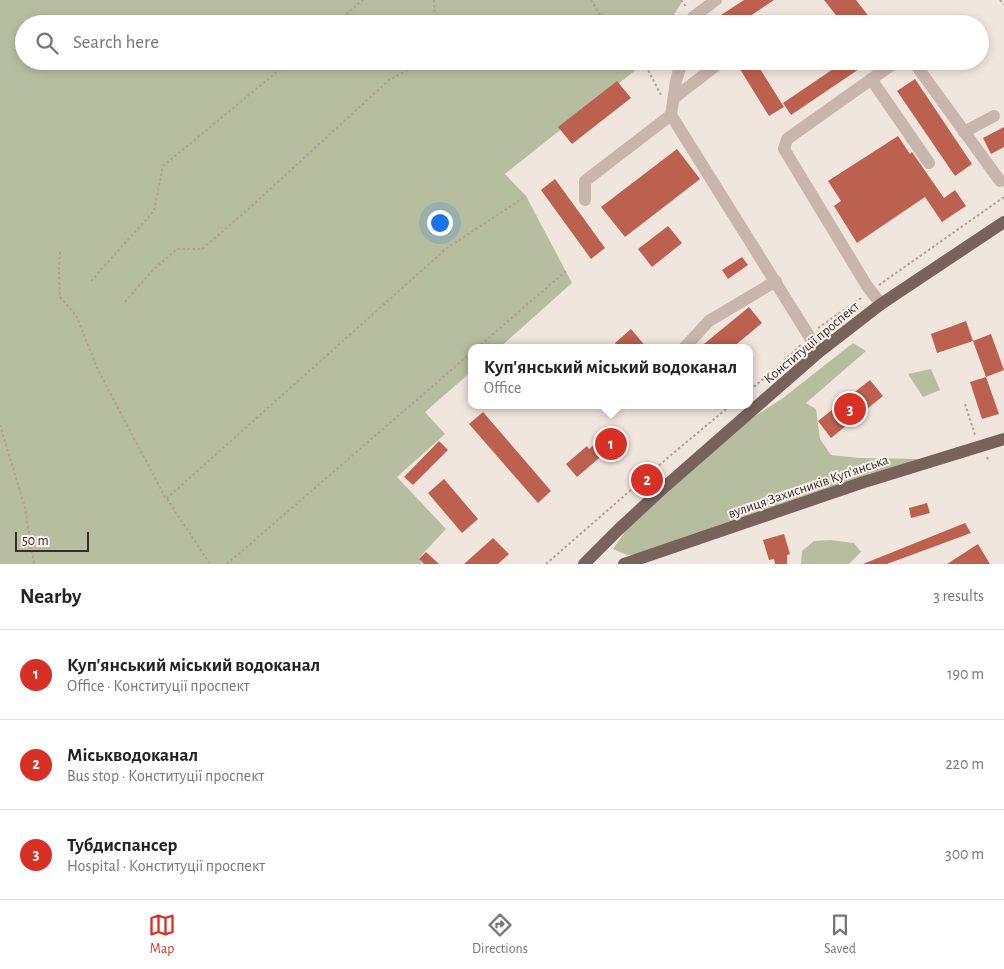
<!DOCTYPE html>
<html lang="en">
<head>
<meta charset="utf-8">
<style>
  :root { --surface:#fff; --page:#f6f6f6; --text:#222; --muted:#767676; --line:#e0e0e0; --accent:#d93025 }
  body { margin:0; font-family:"Alegreya Sans",sans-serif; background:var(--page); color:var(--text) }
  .scale { position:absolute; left:15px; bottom:12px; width:74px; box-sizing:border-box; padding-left:5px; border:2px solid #362c29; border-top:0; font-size:14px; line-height:18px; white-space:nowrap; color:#362c29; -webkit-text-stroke:4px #f8f0ea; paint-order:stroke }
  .you { position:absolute; left:439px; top:222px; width:18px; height:18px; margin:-12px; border:4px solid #fff; border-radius:50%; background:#1a73e8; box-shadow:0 0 0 8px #1a73e833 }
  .badge { display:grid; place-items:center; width:32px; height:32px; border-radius:50%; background:var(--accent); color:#fff; font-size:16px; font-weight:700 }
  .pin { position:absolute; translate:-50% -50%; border:2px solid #fff; box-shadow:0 1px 5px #0006 }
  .popup { position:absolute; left:468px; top:344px; width:285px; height:65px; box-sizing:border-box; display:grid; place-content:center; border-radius:10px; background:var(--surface); filter:drop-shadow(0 1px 4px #0005); font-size:16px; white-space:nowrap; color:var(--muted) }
  .popup b { font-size:19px; color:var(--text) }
  .popup::after { content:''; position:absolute; left:50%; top:100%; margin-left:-10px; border:10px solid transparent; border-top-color:var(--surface) }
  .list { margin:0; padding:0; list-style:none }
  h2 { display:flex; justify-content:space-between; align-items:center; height:65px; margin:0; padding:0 20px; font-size:21px }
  h2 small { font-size:16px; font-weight:400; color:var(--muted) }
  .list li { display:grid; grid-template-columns:32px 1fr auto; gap:15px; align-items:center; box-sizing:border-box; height:90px; padding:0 20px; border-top:1px solid var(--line) }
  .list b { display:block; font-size:19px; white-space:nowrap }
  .list p { margin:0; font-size:16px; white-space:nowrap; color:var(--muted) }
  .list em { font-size:16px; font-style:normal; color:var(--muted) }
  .icon { flex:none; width:28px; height:28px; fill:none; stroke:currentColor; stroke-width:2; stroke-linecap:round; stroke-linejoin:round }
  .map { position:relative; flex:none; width:1004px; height:564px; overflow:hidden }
  .search { position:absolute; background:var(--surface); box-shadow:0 2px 8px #0003; left:15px; right:15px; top:15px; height:55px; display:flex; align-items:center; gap:12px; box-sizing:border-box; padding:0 18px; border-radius:28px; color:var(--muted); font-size:19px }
  .sheet { height:335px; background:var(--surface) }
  nav { display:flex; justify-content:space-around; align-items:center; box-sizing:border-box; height:70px; border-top:1px solid var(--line); background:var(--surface); font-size:14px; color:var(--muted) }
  nav a { display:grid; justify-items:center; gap:2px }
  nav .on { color:var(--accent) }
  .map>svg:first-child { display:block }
</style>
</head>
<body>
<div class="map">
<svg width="1004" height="564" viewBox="0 0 1004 564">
  <rect width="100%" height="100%" fill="#f0e6de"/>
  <g fill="#b7be9f">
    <polygon points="0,0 681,0 682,2 668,24 24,24 24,61 644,61 642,65 505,174 526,196 572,283 499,348 472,348 472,371 425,412 445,434 397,477 446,529 419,558 422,564 0,564"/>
    <polygon points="853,343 866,351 806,403 816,409 820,439 831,455 860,458 922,459 644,554 627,555 613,549 629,526 736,428 783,398"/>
    <polygon points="931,369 940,390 923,397 908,374"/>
    <polygon points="830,540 854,543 861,552 849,564 801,564 802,551 814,541"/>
  </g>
  <g fill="#bc6150">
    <polygon points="744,0 774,0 738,24 723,24 718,17"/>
    <polygon points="824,0 856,0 870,18 863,24 843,24"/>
    <polygon points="735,61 755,61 784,107 769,116"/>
    <polygon points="845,61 871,61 791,115 783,103"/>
    <polygon points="915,79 972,164 955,176 897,91"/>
    <polygon points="617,81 631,98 572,144 558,127"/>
    <polygon points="1004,127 1004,147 991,154 983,138"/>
    <polygon points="898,136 910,154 912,152 944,198 955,190 966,206 942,222 925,197 857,243 834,206 841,201 828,181"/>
    <polygon points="677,149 700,179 625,237 601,207"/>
    <polygon points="555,179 605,248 591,259 541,190"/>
    <polygon points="668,226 682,243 652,267 638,249"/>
    <polygon points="742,257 748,265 728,279 722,270"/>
    <polygon points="749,307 762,323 732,348 699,348"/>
    <polygon points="966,321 973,341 937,353 931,334"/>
    <polygon points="631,329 647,348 619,348 615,343"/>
    <polygon points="991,334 1004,370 986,377 973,341"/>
    <polygon points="986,377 999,414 982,419 970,382"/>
    <polygon points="870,380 883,396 831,438 818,421"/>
    <polygon points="483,412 551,491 538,503 469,424"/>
    <polygon points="612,429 626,445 610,459 605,453 577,477 566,464 587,446 589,449"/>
    <polygon points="439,441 448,450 413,485 404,477"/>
    <polygon points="444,479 478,519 462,533 428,493"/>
    <polygon points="927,503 930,513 911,518 909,508"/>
    <polygon points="965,523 971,533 887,564 863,564"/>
    <polygon points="784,534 790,554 787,555 787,564 775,564 774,559 769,560 763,540"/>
    <polygon points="493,538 509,554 498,564 464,564"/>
    <polygon points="978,544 990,564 947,564"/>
    <polygon points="426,552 439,564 424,564 419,559"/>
  </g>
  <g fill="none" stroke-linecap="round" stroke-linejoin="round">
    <g stroke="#b39f95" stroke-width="2" stroke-dasharray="2.5 2.5" stroke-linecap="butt">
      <polyline points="434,0 435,24"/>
      <polyline points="591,0 606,24"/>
      <polyline points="681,0 687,8"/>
      <polyline points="1000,0 1004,4"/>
      <polyline points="335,24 363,0"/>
      <polyline points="637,61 647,68 662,97"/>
      <polyline points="60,252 59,271 60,297 76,315 97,368 166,499 447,248 526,196"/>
      <polyline points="91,281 154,211 163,166 290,61"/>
      <polyline points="879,285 1004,197"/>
      <polyline points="125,302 150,273 177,249 202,249 244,213 389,80 417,65 424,64 427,61"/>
      <polyline points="818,328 861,298"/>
      <polyline points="477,348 566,271"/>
      <polyline points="750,390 773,371 802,344"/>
      <polyline points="965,404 975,435"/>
      <polyline points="0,425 25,508 34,564"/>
      <polyline points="987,457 989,462"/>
      <polyline points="167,499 210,564"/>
      <polyline points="227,564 472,352"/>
      <polyline points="546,564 671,455 731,405"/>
    </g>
    <g stroke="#c8b5ab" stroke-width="12">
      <polyline points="691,24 693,17 716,0"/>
      <polyline points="682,61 676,81 671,115 819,352"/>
      <polyline points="913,61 1000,181"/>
      <polyline points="871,79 929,163"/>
      <polyline points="674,98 722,61"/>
      <polyline points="964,132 994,116"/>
      <polyline points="585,200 585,181 671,115"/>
      <polyline points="881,304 867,286 784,149 787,139 897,61"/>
      <polyline points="684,348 709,321 776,281"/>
    </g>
    <g stroke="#77625c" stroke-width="12">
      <polyline points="584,564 618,530 660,491 819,352 881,304 1004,222"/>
      <polyline points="624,564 861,483 1004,439"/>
    </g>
  </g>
  <g text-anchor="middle" stroke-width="4" stroke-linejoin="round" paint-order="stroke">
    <g font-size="14" fill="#362c29" stroke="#f8f0ea">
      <text transform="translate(811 342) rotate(-40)" y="5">Конституції проспект</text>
      <text transform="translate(808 486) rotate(-19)" y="5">вулиця Захисників Куп'янська</text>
    </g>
  </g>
</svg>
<div class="scale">50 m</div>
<div class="you"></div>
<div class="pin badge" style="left:611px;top:444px">1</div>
<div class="popup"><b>Куп'янський міський водоканал</b>Office</div>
<div class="pin badge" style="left:647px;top:480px">2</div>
<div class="pin badge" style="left:850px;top:409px">3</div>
<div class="search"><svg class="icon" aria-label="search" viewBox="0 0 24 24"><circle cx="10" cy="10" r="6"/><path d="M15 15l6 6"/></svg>Search here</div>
</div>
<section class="sheet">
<h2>Nearby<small>3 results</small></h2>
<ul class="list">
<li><span class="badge">1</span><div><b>Куп'янський міський водоканал</b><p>Office · Конституції проспект</p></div><em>190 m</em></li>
<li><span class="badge">2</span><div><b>Міськводоканал</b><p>Bus stop · Конституції проспект</p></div><em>220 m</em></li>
<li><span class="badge">3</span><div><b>Тубдиспансер</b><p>Hospital · Конституції проспект</p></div><em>300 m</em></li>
</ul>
</section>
<nav>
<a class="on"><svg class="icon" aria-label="map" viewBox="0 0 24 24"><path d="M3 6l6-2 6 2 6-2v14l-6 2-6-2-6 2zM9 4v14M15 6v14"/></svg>Map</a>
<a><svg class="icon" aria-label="directions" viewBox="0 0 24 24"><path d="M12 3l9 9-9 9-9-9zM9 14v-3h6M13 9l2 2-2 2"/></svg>Directions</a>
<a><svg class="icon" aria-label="saved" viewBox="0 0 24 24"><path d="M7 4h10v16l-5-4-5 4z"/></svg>Saved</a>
</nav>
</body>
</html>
